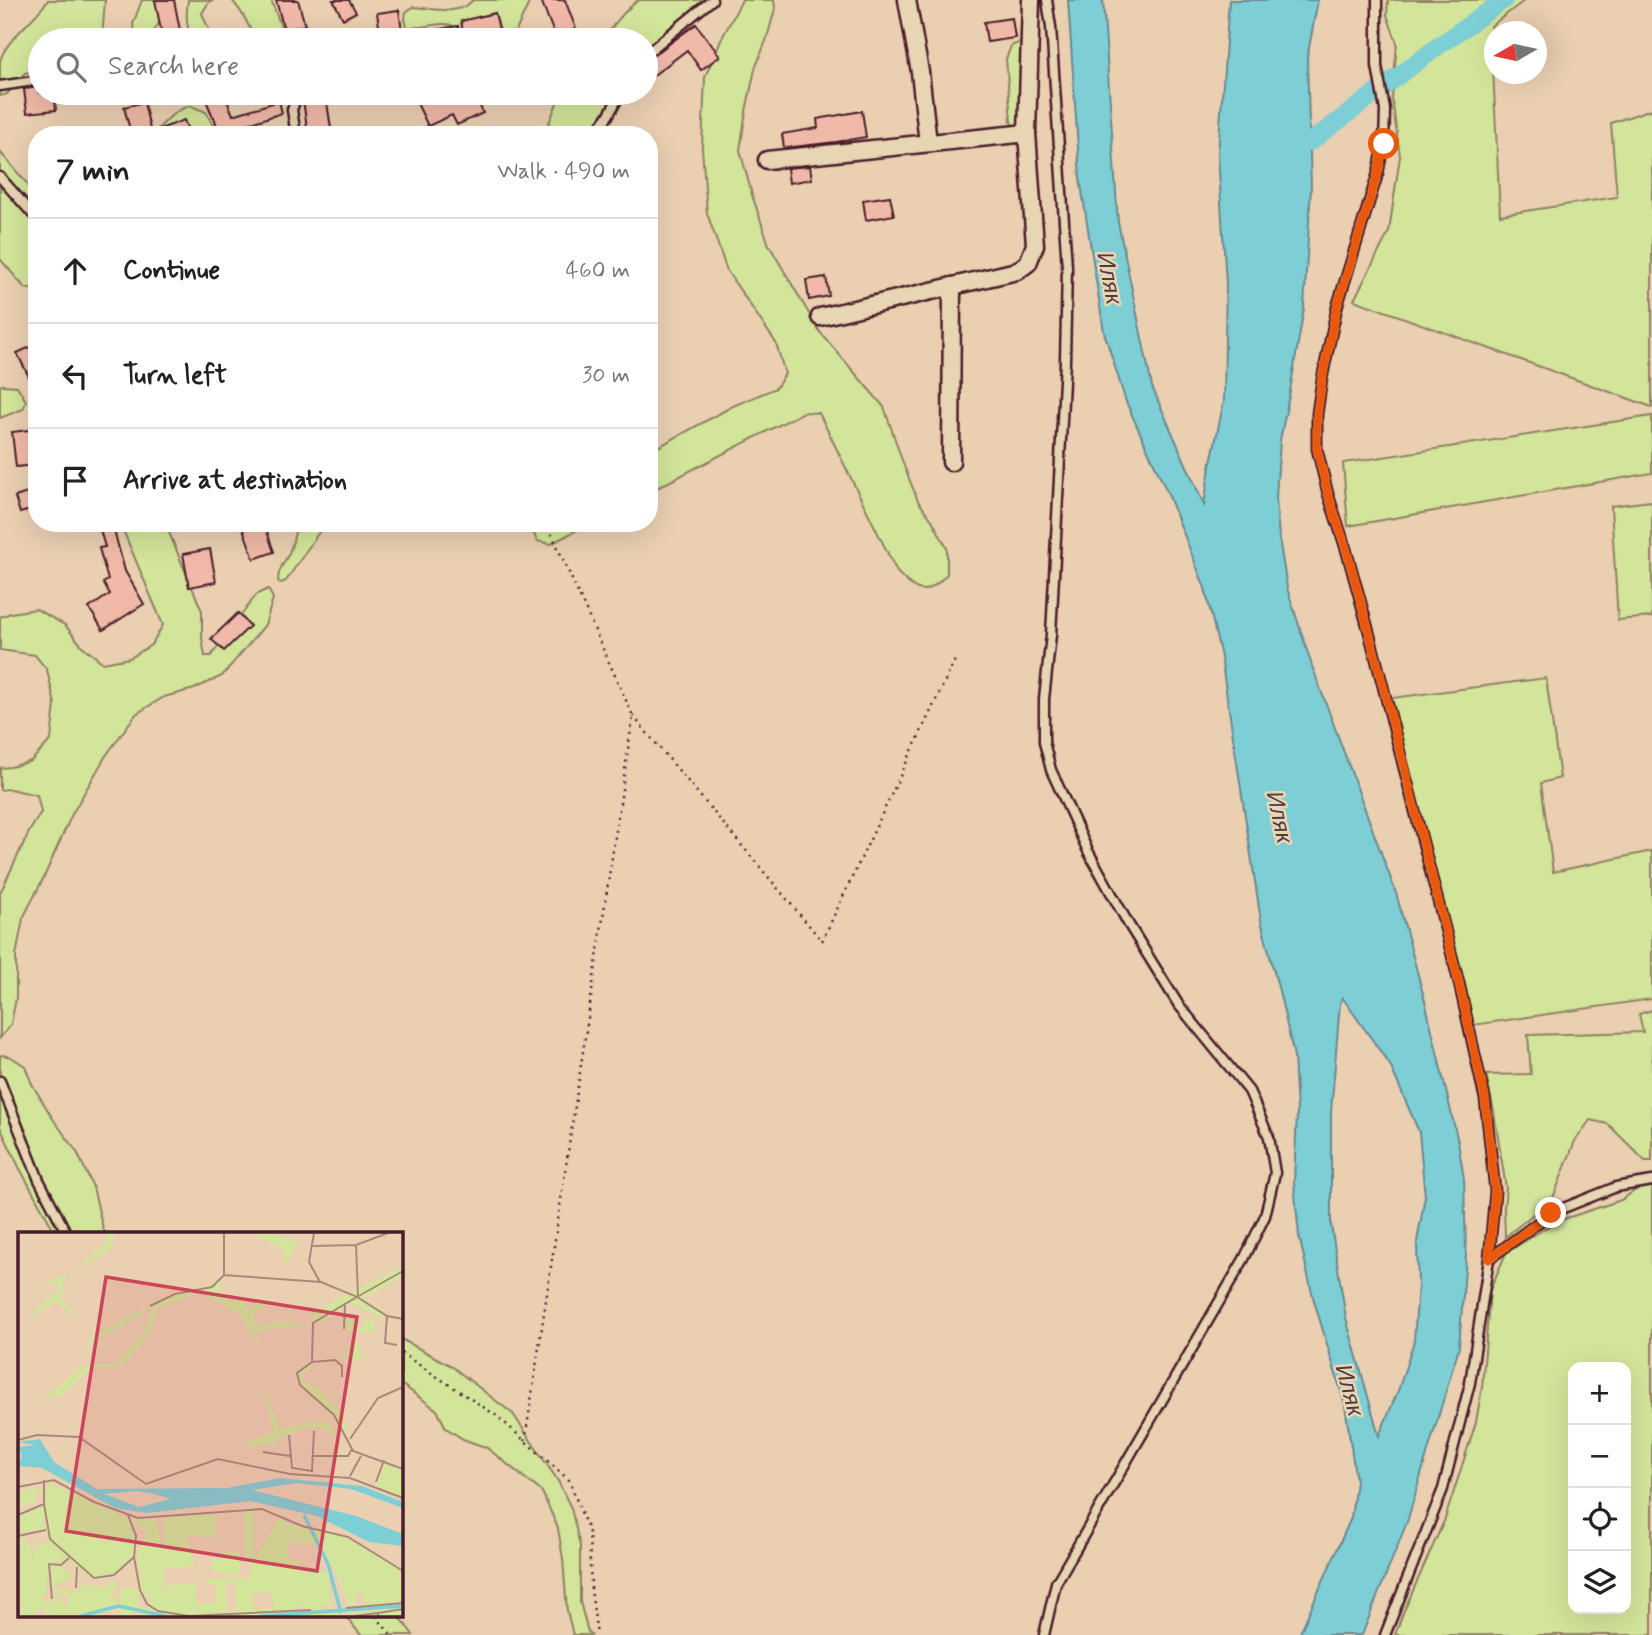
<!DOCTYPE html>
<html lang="en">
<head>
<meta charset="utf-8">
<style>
  :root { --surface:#fff; --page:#f6f6f6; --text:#222; --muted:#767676; --line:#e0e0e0 }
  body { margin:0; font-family:Mynerve,sans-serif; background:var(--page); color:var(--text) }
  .controls { position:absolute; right:21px; bottom:21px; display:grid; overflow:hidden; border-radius:14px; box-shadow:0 7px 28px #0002 }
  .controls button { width:63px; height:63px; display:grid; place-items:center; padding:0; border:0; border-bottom:2px solid var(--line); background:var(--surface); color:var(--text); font:35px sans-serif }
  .compass { position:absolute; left:1484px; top:21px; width:63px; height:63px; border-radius:50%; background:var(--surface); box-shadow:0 7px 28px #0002; rotate:261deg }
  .stop { position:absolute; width:21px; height:21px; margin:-16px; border:5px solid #ea580c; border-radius:50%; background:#fff }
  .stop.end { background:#ea580c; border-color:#fff; box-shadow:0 2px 7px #0008 }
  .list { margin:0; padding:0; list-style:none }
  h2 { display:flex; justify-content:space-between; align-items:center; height:91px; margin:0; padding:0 28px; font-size:30px }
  h2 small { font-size:23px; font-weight:400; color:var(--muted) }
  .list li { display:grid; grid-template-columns:46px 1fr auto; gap:21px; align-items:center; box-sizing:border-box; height:105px; padding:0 28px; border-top:2px solid var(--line) }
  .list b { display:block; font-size:26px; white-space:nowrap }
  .list em { font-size:23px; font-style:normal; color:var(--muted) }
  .icon { flex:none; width:38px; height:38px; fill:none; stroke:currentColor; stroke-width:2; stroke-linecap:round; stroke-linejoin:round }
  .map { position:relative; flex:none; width:1652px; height:1635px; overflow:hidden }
  .search { position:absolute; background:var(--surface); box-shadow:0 7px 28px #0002; left:28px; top:28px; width:630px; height:77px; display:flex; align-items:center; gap:18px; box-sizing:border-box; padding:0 24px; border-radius:38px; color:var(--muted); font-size:26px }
  .panel { position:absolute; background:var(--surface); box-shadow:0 7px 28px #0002; left:28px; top:126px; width:630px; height:406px; border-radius:28px }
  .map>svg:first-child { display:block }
</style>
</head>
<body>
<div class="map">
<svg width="1652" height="1635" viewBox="0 0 1652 1635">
  <rect width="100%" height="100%" fill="#eacfb1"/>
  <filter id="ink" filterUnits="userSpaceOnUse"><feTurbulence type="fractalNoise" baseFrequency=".0143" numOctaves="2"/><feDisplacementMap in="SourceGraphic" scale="14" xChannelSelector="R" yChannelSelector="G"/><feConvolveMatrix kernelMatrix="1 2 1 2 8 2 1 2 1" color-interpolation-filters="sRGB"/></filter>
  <g filter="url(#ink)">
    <g fill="#d2e59a" stroke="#8e8262" stroke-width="2" fill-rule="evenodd">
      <path d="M 48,0 L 105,0 L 102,40 L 40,40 L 40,69 L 25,73 L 7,94 L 0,96 C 0,85 0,73 0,62 C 3,42 37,18 48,0 Z"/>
      <polygon points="142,0 174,0 150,37 143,39 136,36 133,24"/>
      <path d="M 188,0 L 214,0 L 209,2 L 202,13 C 205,22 211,32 211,40 L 193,40 C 186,29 186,13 188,0 Z"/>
      <path d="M 232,0 L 271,0 L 286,40 L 254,40 C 250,25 242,12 232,0 Z"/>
      <path d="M 473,0 L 527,0 L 529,3 L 516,31 L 495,40 L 464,40 C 461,36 458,29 453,26 C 443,20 420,30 407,27 L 405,19 L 406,12 L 413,7 C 433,8 457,17 473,0 Z"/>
      <path d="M 639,0 L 711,0 L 646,58 L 646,40 L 603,40 C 609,30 629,5 639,0 Z"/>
      <path d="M 742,0 L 774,0 L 775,9 L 767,38 L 755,69 L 746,111 L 740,150 L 752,195 L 769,245 L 819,331 L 884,407 L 904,466 L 918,501 L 932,520 L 947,548 L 947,574 C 926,597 917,594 897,572 L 819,413 L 804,412 L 649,492 L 649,452 L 733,406 L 776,388 L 785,374 L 776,343 L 727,271 L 707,213 L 702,148 L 705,77 L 721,40 Z"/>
      <polygon points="1388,0 1525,0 1491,26 1500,215 1617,197 1611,123 1652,109 1652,407 1354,300 1389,232 1400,156 1392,99 1397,43 1387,15"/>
      <polygon points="1021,42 1027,42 1020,124 1014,126 1011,122 1006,59 1011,46"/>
      <path d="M 565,93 L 617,93 C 610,106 610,121 604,135 L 544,135 L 557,103 Z"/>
      <path d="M 191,106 L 206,112 L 218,135 L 156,135 L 156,131 C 167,120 175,109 191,106 Z"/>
      <polygon points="0,152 37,195 37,290 25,288 0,259"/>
      <polygon points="2,385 17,386 26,401 23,409 0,418 0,386"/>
      <polygon points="1652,416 1652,473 1348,526 1343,463"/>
      <polygon points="1652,501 1652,617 1618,620 1611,506"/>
      <polygon points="120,523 165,523 202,611 202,638 205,656 211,656 257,594 268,589 273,598 265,625 222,676 194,689 164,697 136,714 105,757 72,814 44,877 23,918 16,956 16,998 11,1024 0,1038 0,893 29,832 41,812 37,795 10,789 0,790 0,768 11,767 31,761 51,740 55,704 47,670 35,655 0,650 0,617 11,613 36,609 65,625 82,646 103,663 130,658 151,645 163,625"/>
      <path d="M 297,523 L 325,523 L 286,581 L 281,583 L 278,581 C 278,569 284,564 289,553 C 293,544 295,533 297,523 Z"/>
      <polygon points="533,523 590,523 551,544 537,541 533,532"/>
      <polygon points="1546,678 1560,778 1541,783 1553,872 1652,851 1652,999 1473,1025 1392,698"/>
      <polygon points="1652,1010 1652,1161 1645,1161 1608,1124 1590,1120 1575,1141 1553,1198 1505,1237 1504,1208 1506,1188 1494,1111 1486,1075 1531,1074 1528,1035 1643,1032 1639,1014"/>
      <polygon points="2,1055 11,1057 25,1066 32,1084 53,1119 77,1152 93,1187 103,1229 106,1234 56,1234 19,1167 0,1127 0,1056"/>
      <path d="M 1652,1179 L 1652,1635 L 1395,1635 L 1403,1613 L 1445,1519 L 1476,1422 L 1482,1388 L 1490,1290 L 1506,1253 L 1555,1222 L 1621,1200 ZM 1573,1367 L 1626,1367 L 1626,1609 L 1573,1609 Z"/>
      <polygon points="401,1339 450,1365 513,1414 558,1481 571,1508 580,1546 580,1602 588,1632 591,1635 573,1635 567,1611 563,1559 558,1528 542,1492 487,1448 463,1439 446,1428 437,1410 401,1384"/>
      <polygon points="345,1616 399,1616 413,1635 361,1635"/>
    </g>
    <path fill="#7ecfd5" stroke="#698991" stroke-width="2" fill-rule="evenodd" d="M 1068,0 L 1103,0 L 1118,222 L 1152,387 L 1204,505 L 1210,467 L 1224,401 L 1226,283 L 1218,154 L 1229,0 L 1318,0 L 1307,58 L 1311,187 L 1304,308 L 1290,391 L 1280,440 L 1276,497 L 1279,538 L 1287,588 L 1312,666 L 1396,893 L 1426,1005 L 1458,1142 L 1464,1179 L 1466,1255 L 1459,1347 L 1407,1522 L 1362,1635 L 1299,1635 L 1351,1518 L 1356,1481 L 1345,1405 L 1313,1297 L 1299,1236 L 1294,1183 L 1297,1112 L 1294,1056 L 1280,995 L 1261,921 L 1221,657 L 1205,588 L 1168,494 L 1126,402 L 1104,332 L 1080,178 ZM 1342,997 L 1390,1065 L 1419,1132 L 1425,1196 L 1417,1242 L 1418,1285 L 1414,1341 L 1398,1391 L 1379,1436 L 1346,1318 L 1331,1225 L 1331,1112 L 1340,1003 Z"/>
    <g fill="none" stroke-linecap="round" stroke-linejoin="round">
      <polyline stroke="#7ecfd5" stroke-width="18" points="1310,142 1444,42 1504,0"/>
    </g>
    <g fill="#f1b9a8" stroke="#4a1f2b" stroke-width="2">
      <polygon points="155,0 174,0 182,40 163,40"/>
      <polygon points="276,0 298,0 305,25 284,30"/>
      <polygon points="333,0 349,0 356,12 343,19"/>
      <polygon points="541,0 565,0 576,29 555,36"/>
      <polygon points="399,10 402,31 380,33 377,13"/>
      <polygon points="495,13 499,29 464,37 461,21"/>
      <polygon points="1012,18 1015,38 987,42 984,22"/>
      <polygon points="696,24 720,56 701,70 687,50 646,81 646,61"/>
      <polygon points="458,26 461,40 417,40 416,33"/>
      <polygon points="40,87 40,93 54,93 56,110 27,113 24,89"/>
      <polygon points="203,93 224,93 233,115 279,101 282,113 219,133 214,117 213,117"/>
      <polygon points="412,93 474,93 483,113 457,125 452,115 428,126"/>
      <polygon points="326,96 332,135 308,135 303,100"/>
      <polygon points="144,102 150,129 131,134 124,107"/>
      <polygon points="862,111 866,137 836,142 784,148 782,134 818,128 817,119"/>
      <polygon points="184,120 190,135 148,135 147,134"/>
      <polygon points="810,166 812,179 789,183 787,168"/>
      <polygon points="890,196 894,215 866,220 863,200"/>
      <polygon points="826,277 829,296 809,300 806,280"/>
      <polygon points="37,344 37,393 17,353"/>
      <polygon points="37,429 37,458 34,459 35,465 16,467 12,432"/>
      <polygon points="37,490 37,508 20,513 15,497"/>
      <polygon points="98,523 112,523 125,571 144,604 103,630 89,608 110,594 103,583 108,580 99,548 105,547"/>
      <polygon points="241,523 264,523 274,552 254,559"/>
      <polygon points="210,549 216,582 189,587 183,554"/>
      <polygon points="238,613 250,626 224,651 211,639"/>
    </g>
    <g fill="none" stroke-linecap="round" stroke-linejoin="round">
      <g stroke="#4a1f2b" stroke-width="13">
        <g id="lane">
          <polyline points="1377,0 1377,66 1385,110 1384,144 1378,173 1337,307 1322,379 1317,414 1317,449 1328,494 1346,549 1369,632 1459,983 1485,1099 1495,1191 1489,1259 1470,1383 1443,1489 1385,1635"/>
          <polyline points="343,40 398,39"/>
          <polyline points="646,54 712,0"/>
          <polyline points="0,86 40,80"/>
          <polyline points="296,135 292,110 298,93"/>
          <polyline points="594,135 608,116 621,93"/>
          <polyline points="0,177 37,219"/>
          <polyline points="0,1081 39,1180 67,1234"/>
          <polyline points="1489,1259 1551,1213 1616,1187 1652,1181"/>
          <polyline points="1044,1635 1056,1583 1244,1259 1265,1216 1275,1173 1269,1137 1249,1091 1178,1004 1129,925 1088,851 1051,770 1044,742 1044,699 1051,635 1065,361 1067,267 1051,27 1047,0"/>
        </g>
      </g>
      <g stroke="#4a1f2b" stroke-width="21">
        <g id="street">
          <polyline points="907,0 920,72 928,143"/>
          <polyline points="1027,133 1031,0"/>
          <polyline points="767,160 1027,133 1035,245 1028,263 1017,271 820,317"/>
          <polyline points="951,462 952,286"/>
        </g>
      </g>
      <g stroke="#4a1f2b" stroke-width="2.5" stroke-dasharray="2 5" stroke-linecap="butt">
        <polyline points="633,716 822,941 955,660"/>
        <polyline points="401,1353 497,1416 569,1480 589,1533 591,1589 597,1635"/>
        <polyline points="525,1441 633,716 549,528"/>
        <polyline points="376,1616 391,1635"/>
      </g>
      <use href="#lane" stroke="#e8d5b3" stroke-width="8"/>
      <use href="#street" stroke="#e8d5b3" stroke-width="16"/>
    </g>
  </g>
  <g fill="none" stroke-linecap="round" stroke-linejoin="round" filter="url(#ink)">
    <polyline stroke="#ea580c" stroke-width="9" points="1384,144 1378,173 1337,307 1322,379 1317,414 1317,449 1328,494 1346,548 1369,632 1401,755 1459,983 1485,1098 1495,1191 1489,1259 1551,1213"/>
  </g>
  <g text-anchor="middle" stroke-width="5" stroke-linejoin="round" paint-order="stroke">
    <g font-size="23" font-style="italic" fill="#523944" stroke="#e8d5b3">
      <text transform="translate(1110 278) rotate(79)" y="8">Иляк</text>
      <text transform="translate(1280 817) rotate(78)" y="8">Иляк</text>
      <text transform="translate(1350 1390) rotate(75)" y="8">Иляк</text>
    </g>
  </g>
  <g transform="translate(18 1232)">
    <rect width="385" height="385" fill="#eacfb1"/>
    <path d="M 90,1 L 97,1 L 91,18 L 57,39 L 88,11 ZM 234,1 L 254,1 L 281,11 L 267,32 L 264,16 ZM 385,34 L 385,45 L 344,67 L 365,78 L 367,87 L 332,72 L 301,91 L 294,88 L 295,82 L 314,70 ZM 49,42 L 43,66 L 61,87 L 39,70 L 8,87 L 41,58 L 39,50 L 20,53 ZM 204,49 L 200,60 L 214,71 L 219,62 L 230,76 L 244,68 L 245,75 L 235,84 L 239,94 L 263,89 L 290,92 L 234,100 L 242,112 L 237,110 L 221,82 L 180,59 ZM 177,57 L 175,63 L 138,76 L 133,100 L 110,129 L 94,136 L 74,135 L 45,162 L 26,167 L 60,138 L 71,133 L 97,132 L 126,100 L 136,69 ZM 130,74 L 123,83 L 67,115 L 77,102 ZM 324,81 L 347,97 L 346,86 L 353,87 L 358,93 L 355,101 L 329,99 ZM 333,105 L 339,108 L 342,121 L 353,122 L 343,124 L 339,131 L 335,126 L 317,127 L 334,120 L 327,115 L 336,113 ZM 292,131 L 294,137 L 285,141 L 286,150 L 302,157 L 324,182 L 331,202 L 280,149 L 281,137 ZM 245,154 L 263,196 L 300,189 L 311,191 L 322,203 L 298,195 L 283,197 L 255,211 L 228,216 L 230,209 L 256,200 ZM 368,230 L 385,237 L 385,266 L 358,254 ZM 29,250 L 110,286 L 119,311 L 116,322 L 100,341 L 80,347 L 72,346 L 50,326 L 43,330 L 31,326 L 52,342 L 52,348 L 33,354 L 30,346 L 28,346 L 30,361 L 22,367 L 33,370 L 38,381 L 35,366 L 41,363 L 47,376 L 51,364 L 35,359 L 36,355 L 55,360 L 66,356 L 63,352 L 87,355 L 89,360 L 89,352 L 95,347 L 99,358 L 93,360 L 101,376 L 77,384 L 31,384 L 37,381 L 26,384 L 18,384 L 26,384 L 27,373 L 16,384 L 3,384 L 0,303 L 12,312 L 15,329 L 16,314 L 32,311 L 26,284 L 26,297 L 0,301 L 0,284 L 25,273 ZM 19,256 L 25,261 L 16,264 L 18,270 L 0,276 L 0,260 ZM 226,279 L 236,280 L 236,330 L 260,286 L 281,296 L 316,300 L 358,321 L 385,342 L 385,368 L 346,371 L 345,361 L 338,362 L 339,373 L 330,373 L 314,333 L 309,333 L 299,313 L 270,310 L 270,328 L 281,329 L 283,339 L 311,339 L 313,376 L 302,371 L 303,378 L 318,378 L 325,384 L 285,384 L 289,376 L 282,375 L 272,377 L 280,384 L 134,384 L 118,378 L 113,384 L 102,384 L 100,358 L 117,355 L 122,363 L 120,375 L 150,379 L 135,376 L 123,357 L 119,321 L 129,302 L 113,286 L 138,287 L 145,321 L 146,286 L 198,282 L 198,306 L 168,303 L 176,335 L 146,337 L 148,374 L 148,353 L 177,352 L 179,382 L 180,372 L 198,370 L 198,352 L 188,352 L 188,347 L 227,346 L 229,350 L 235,332 L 227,331 ZM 217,351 L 218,379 L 209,380 L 208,352 ZM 253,360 L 256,377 L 236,378 L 234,362 ZM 205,318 L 222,320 L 222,344 L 193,339 L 194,326 L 204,327 ZM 385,369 L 385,384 L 326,381 L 355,370 Z" fill="#d2e59a" fill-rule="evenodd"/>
    <path d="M 22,207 L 36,230 L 79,257 L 209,256 L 262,246 L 344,254 L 385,270 L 385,276 L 333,257 L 278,251 L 234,258 L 338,284 L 385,302 L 385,314 L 351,310 L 299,284 L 232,269 L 129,281 L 97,276 L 24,236 L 0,234 L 4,224 L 0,215 L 18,213 L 0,210 ZM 119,259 L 136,262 L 153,267 L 121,275 L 86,262 Z" fill="#7ecfd5" fill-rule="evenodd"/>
    <path fill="none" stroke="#7ecfd5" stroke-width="3.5" d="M 286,283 L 310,332 L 323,381M 63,384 L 100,374 L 148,384M 243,384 L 385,374"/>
    <path fill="none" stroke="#aa897b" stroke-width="2" d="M 296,1 L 291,30 L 302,50M 338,13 L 340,65M 295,14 L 338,13 L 370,1M 206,43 L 206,1M 132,74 L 157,62 L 194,55 L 206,43 L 303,50 L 339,65 L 385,39M 369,84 L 367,111 L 379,113M 326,97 L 327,72M 294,130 L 279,141 L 282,153 L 316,183 L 335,219 L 385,237M 324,145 L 324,134 L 317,128 L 294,130 L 295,91 L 339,65 L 369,84 L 385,87M 271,203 L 274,236 L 294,239 L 296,199M 332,207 L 360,166 L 385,155M 0,208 L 19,203 L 61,205 L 128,252 L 200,227 L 272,242 L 332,246 L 385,266M 245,220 L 272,224M 295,224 L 330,224 L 334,217M 332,244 L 343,224M 358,250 L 366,228M 0,255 L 36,248 L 76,270 L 120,286 L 244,277 L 284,294 L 330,305 L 385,339M 26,272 L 32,307 L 76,346 L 96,343 L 116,325 L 118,304 L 110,283M 0,283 L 26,272 L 26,248M 0,304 L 28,298M 116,325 L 122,358 L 129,372 L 140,379 L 171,384 L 293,378M 58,356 L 59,335M 34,367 L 31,332 L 43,333 L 51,326M 328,376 L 385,371M 360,381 L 385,377M 337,384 L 360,381 L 360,384"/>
    <path fill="#ca4759" fill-opacity="0.15" stroke="#ca4759" stroke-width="3.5" d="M 88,45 L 339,85 L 299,339 L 48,299 Z"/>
    <rect width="385" height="385" fill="none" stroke="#4a1f2b" stroke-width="3.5"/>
  </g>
</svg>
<div class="controls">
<button>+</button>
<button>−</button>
<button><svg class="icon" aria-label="locate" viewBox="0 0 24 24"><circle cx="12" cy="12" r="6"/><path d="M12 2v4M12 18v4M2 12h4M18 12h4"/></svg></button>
<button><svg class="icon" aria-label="layers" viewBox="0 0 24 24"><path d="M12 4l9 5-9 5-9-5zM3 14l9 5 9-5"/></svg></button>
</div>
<svg class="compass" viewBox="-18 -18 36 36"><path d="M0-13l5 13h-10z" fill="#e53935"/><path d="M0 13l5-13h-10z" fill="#767676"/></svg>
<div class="stop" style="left:1384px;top:144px"></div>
<div class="stop end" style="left:1551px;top:1213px"></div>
<div class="search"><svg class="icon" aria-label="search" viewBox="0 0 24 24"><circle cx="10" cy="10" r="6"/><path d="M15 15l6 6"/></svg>Search here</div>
<section class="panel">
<h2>7 min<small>Walk · 490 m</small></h2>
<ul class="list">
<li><svg class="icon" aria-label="ahead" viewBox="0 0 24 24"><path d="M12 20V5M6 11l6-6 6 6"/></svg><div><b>Continue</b></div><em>460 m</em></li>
<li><svg class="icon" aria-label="left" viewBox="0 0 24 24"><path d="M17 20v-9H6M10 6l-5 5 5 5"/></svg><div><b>Turn left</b></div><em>30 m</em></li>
<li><svg class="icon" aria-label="arrive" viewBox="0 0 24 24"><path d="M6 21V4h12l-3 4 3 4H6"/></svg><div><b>Arrive at destination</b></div></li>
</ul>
</section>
</div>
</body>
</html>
